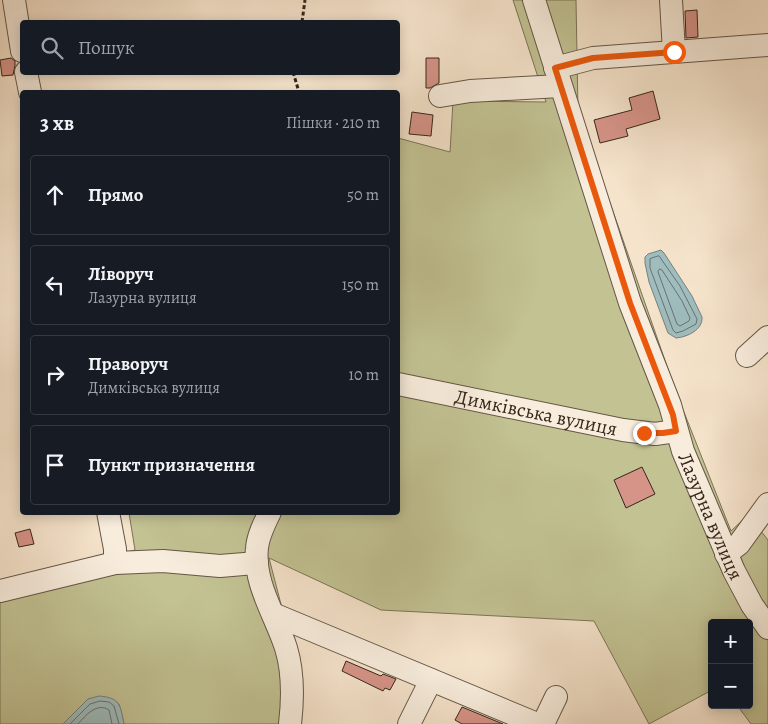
<!DOCTYPE html>
<html lang="uk">
<head>
<meta charset="utf-8">
<style>
  :root { --surface:#171b24; --page:#20242c; --text:#f1f3f6; --muted:#9ea1a6; --line:#363941 }
  body { margin:0; font-family:Alegreya,serif; background:var(--page); color:var(--text) }
  .controls { position:absolute; right:15px; bottom:15px; display:grid; overflow:hidden; border-radius:5px; box-shadow:0 2px 12px #0003 }
  .controls button { width:45px; height:45px; display:grid; place-items:center; padding:0; border:0; border-bottom:1px solid var(--line); background:var(--surface); color:var(--text); font:25px sans-serif }
  .stop { position:absolute; width:15px; height:15px; margin:-11px; border:4px solid #ea580c; border-radius:50%; background:#fff }
  .stop.end { background:#ea580c; border-color:#fff; box-shadow:0 1px 5px #0008 }
  .list { margin:0; padding:0; list-style:none }
  h2 { display:flex; justify-content:space-between; align-items:center; height:65px; margin:0; padding:0 20px; font-size:21px }
  h2 small { font-size:16px; font-weight:400; color:var(--muted) }
  .list li { display:grid; grid-template-columns:32px 1fr auto; gap:15px; align-items:center; box-sizing:border-box; height:80px; margin:0 10px 10px; padding:0 10px; border:1px solid var(--line); border-radius:5px }
  .list b { display:block; font-size:19px; white-space:nowrap }
  .list p { margin:0; font-size:16px; white-space:nowrap; color:var(--muted) }
  .list em { font-size:16px; font-style:normal; color:var(--muted) }
  .icon { flex:none; width:28px; height:28px; fill:none; stroke:currentColor; stroke-width:2; stroke-linecap:round; stroke-linejoin:round }
  .map { position:relative; flex:none; width:768px; height:724px; overflow:hidden }
  .search { position:absolute; background:var(--surface); box-shadow:0 2px 12px #0003; left:20px; top:20px; width:380px; height:55px; display:flex; align-items:center; gap:12px; box-sizing:border-box; padding:0 18px; border-radius:5px; color:var(--muted); font-size:19px }
  .panel { position:absolute; background:var(--surface); box-shadow:0 2px 12px #0003; left:20px; top:90px; width:380px; height:425px; border-radius:5px }
  .map>svg:first-child { display:block }
</style>
</head>
<body>
<div class="map">
<svg width="768" height="724" viewBox="0 0 768 724">
  <rect width="100%" height="100%" fill="#f5e3cb"/>
  <filter id="stains"><feTurbulence type="fractalNoise" baseFrequency=".004" numOctaves="4"/><feColorMatrix values="0 0 0 0 .2 0 0 0 0 .09 0 0 0 0 .02 0 0 0 .5 -.17"/></filter>
  <radialGradient id="worn" r=".72"><stop offset=".6" stop-color="#630" stop-opacity="0"/><stop offset="1" stop-color="#630" stop-opacity=".3"/></radialGradient>
  <polygon fill="#c2c293" stroke="#7c7456" points="513,0 576,0 578,111 676,392 731,531 748,515 768,540 768,724 751,724 737,705 749,705 749,623 712,623 712,690 649,724 594,621 381,610 269,558 296,662 297,724 124,724 119,704 88,699 63,724 0,724 0,585 135,550 129,513 398,512 398,138 450,152 453,101 546,102"/>
  <g fill="#9fbdbf" stroke="#75817d">
    <path d="M 661,250 L 664,253 L 692,296 L 702,317 C 703,330 687,337 676,338 L 668,333 L 649,282 L 645,263 L 645,257 L 648,254 Z"/>
    <path d="M 99,696 C 121,698 120,705 124,724 L 63,724 L 88,699 Z"/>
  </g>
  <g fill="none" stroke-linecap="round" stroke-linejoin="round">
    <g stroke="#6a726c" stroke-width="1">
      <polygon points="659,256 680,286 697,319 696,324 683,331 676,333 673,330 650,268 650,259"/>
      <polygon points="660,269 662,270 682,301 690,318 689,321 680,326 677,324 658,272"/>
      <polyline points="70,724 90,704 100,701 109,702 114,706 119,724"/>
      <path d="M 78,724 C 86,715 97,702 109,710 L 112,724"/>
    </g>
  </g>
  <g fill="#d69388" stroke="#35271a">
    <polygon points="697,10 698,37 686,38 685,11"/>
    <polygon points="11,58 15,61 15,65 13,75 2,76 0,60"/>
    <polygon points="426,58 439,58 439,83 430,88 426,88"/>
    <polygon points="653,91 660,119 626,129 628,136 600,143 594,120 632,110 629,98"/>
    <polygon points="412,112 433,115 431,136 409,134"/>
    <polygon points="642,467 655,494 626,508 614,480"/>
    <polygon points="30,529 34,544 19,547 15,533"/>
    <polygon points="346,661 381,676 383,674 396,679 390,690 385,688 383,691 342,671"/>
    <polygon points="462,707 503,724 462,724 455,720"/>
  </g>
  <g fill="none" stroke-linecap="round" stroke-linejoin="round">
    <g stroke="#655646" stroke-width="24">
      <g id="minor">
        <polyline points="14,0 22,51"/>
        <path id="s1" d="M 534,0 L 630,303 L 670,405 L 683,451 L 734,571 L 752,605 L 768,628"/>
        <polyline points="671,0 674,52"/>
        <polyline points="555,68 593,58 768,45"/>
        <polyline points="26,72 30,92"/>
        <polyline points="440,96 470,91 560,86"/>
        <polyline points="747,356 768,337"/>
        <path id="s2" d="M 398,384 L 623,430 L 655,434 L 676,431"/>
        <polyline points="108,512 115,549 115,563"/>
        <path d="M 270,512 C 264,524 258,536 257,548 C 253,583 276,616 286,648 C 293,671 293,699 290,724"/>
        <polyline points="726,554 739,544 768,504"/>
        <polyline points="0,591 115,563 163,561 220,566 257,563"/>
        <polyline points="273,614 537,724"/>
        <polyline points="409,724 431,680"/>
        <polyline points="543,724 556,697"/>
      </g>
    </g>
    <g stroke="#35271a" stroke-width="3" stroke-dasharray="4 2.5" stroke-linecap="butt">
      <polyline points="302,22 305,0"/>
      <polyline points="293,72 299,92"/>
    </g>
    <use href="#minor" stroke="#f8eddd" stroke-width="22"/>
  </g>
  <g fill="none" stroke-linecap="round" stroke-linejoin="round">
    <polyline stroke="#ea580c" stroke-width="6" points="644,433 663,433 676,431 673,415 630,303 555,68 593,58 674,52"/>
  </g>
  <g text-anchor="middle" stroke-width="4.5" stroke-linejoin="round" paint-order="stroke">
    <g font-size="20" fill="#35271a" stroke="#f8eddd">
      <text dy="7" stroke="none"><textPath href="#s2" startOffset="141">Димківська вулиця</textPath></text>
      <text dy="7" stroke="none"><textPath href="#s1" startOffset="546">Лазурна вулиця</textPath></text>
    </g>
  </g>
  <rect width="100%" height="100%" filter="url(#stains)"/>
  <rect width="100%" height="100%" fill="url(#worn)"/>
</svg>
<div class="controls">
<button>+</button>
<button>−</button>
</div>
<div class="stop" style="left:674px;top:52px"></div>
<div class="stop end" style="left:644px;top:433px"></div>
<div class="search"><svg class="icon" aria-label="search" viewBox="0 0 24 24"><circle cx="10" cy="10" r="6"/><path d="M15 15l6 6"/></svg>Пошук</div>
<section class="panel">
<h2>3 хв<small>Пішки · 210 m</small></h2>
<ul class="list">
<li><svg class="icon" aria-label="ahead" viewBox="0 0 24 24"><path d="M12 20V5M6 11l6-6 6 6"/></svg><div><b>Прямо</b></div><em>50 m</em></li>
<li><svg class="icon" aria-label="left" viewBox="0 0 24 24"><path d="M17 20v-9H6M10 6l-5 5 5 5"/></svg><div><b>Ліворуч</b><p>Лазурна вулиця</p></div><em>150 m</em></li>
<li><svg class="icon" aria-label="right" viewBox="0 0 24 24"><path d="M7 20v-9h11M14 6l5 5-5 5"/></svg><div><b>Праворуч</b><p>Димківська вулиця</p></div><em>10 m</em></li>
<li><svg class="icon" aria-label="arrive" viewBox="0 0 24 24"><path d="M6 21V4h12l-3 4 3 4H6"/></svg><div><b>Пункт призначення</b></div></li>
</ul>
</section>
</div>
</body>
</html>
